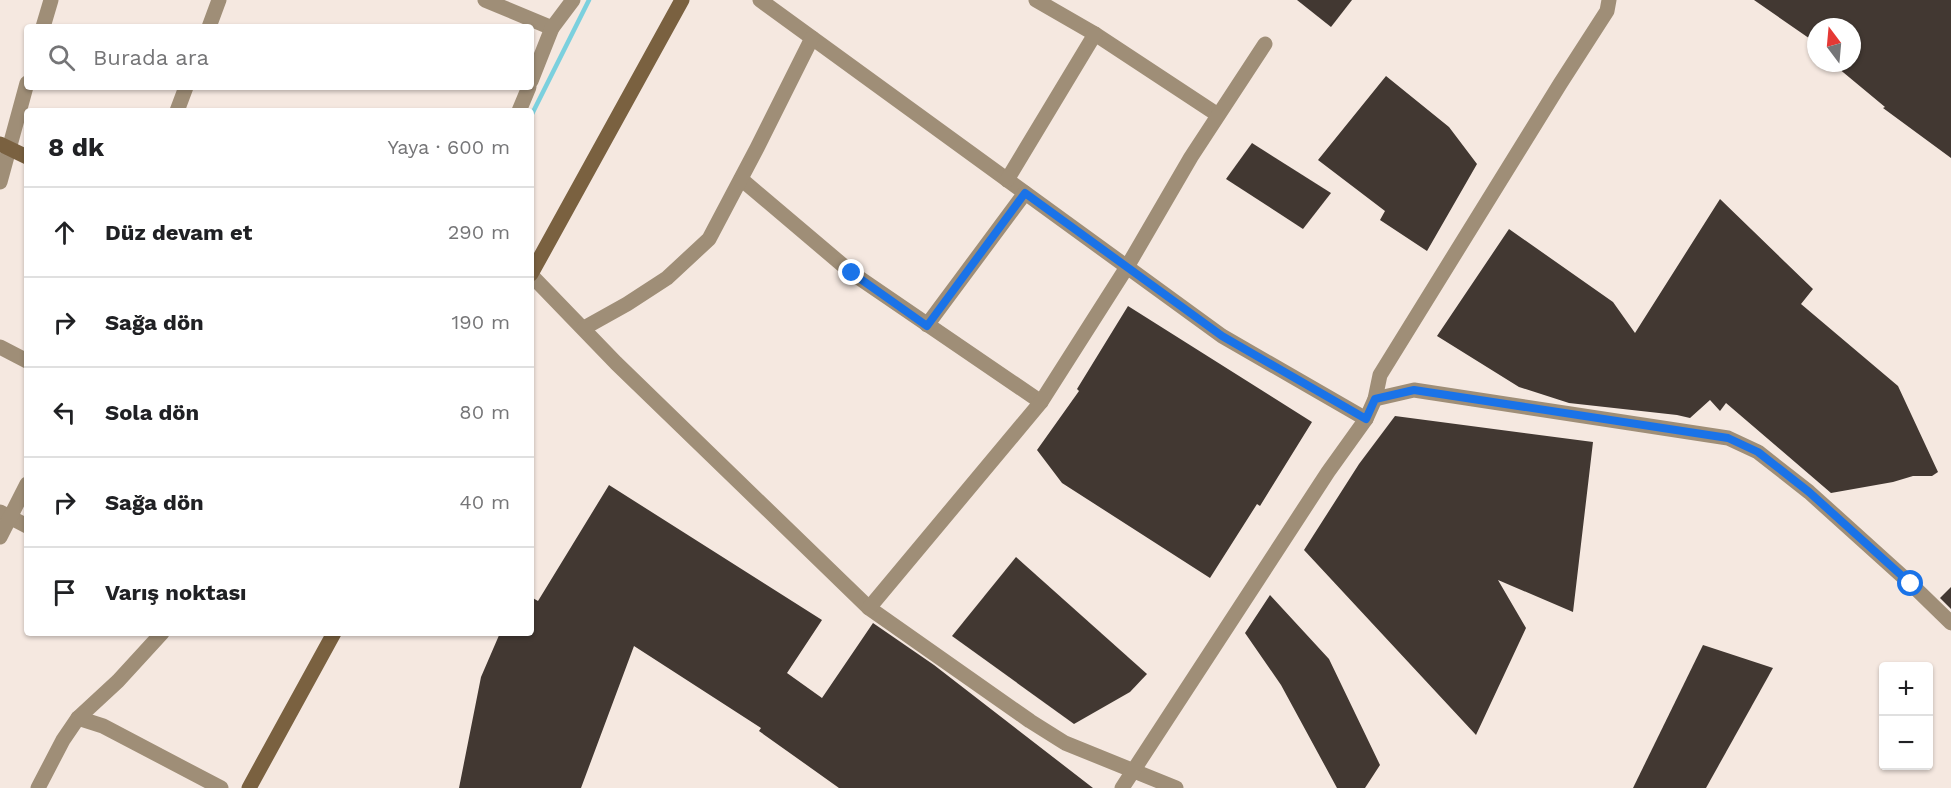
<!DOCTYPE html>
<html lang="tr">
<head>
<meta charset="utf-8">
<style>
  :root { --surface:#fff; --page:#f2f2f2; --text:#202124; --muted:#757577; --line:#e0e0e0 }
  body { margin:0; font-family:"Work Sans",sans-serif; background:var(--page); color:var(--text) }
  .controls { position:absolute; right:18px; bottom:18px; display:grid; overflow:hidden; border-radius:6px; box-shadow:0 2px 4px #0004 }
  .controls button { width:54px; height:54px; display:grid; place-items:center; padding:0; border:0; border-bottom:2px solid var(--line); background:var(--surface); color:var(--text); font:30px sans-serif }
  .compass { position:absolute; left:1807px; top:18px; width:54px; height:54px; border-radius:50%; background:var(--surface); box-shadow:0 2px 4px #0004; rotate:344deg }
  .stop { position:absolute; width:18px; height:18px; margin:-14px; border:4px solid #1a73e8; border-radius:50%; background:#fff }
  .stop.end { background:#1a73e8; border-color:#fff; box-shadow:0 2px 6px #0008 }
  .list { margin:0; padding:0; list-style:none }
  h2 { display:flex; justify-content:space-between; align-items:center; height:78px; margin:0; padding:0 24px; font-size:26px }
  h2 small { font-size:20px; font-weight:400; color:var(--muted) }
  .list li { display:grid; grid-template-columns:39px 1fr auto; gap:18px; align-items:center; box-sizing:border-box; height:90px; padding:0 24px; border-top:2px solid var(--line) }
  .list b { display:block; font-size:22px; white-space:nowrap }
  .list em { font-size:20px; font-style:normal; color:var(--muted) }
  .icon { flex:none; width:33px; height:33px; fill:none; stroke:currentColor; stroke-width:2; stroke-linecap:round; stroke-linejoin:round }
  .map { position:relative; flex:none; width:1951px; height:788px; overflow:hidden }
  .search { position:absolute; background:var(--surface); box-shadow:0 2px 4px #0004; left:24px; top:24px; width:510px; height:66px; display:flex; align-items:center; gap:15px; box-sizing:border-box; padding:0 21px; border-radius:6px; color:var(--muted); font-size:22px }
  .panel { position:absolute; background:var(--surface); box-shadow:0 2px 4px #0004; left:24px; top:108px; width:510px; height:528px; border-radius:6px }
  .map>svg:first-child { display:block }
</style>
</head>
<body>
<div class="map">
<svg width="1951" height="788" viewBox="0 0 1951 788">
  <rect width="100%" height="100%" fill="#f5e8e0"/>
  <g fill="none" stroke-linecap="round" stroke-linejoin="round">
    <polyline stroke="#7bd0de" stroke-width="4.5" points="531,116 589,0"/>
  </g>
  <g fill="#423832">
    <polygon points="1297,0 1352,0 1331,27"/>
    <polygon points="1754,0 1951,0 1951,158 1883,108 1885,107 1832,63 1852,63 1852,27 1816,27 1816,43"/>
    <polygon points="1386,76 1449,127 1477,164 1427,251 1380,220 1385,211 1318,160"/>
    <polygon points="1252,143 1331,193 1303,229 1226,179"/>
    <polygon points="1720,199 1813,289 1801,304 1898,386 1938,472 1932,476 1913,476 1893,482 1831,493 1726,403 1720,411 1710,400 1690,418 1677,415 1569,403 1519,387 1437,336 1509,229 1613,302 1635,333"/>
    <polygon points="1128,306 1312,422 1260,506 1257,504 1210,578 1062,483 1037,450 1079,391 1077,389"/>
    <polygon points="1395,416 1593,442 1573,612 1498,580 1526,628 1476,735 1304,550 1359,464"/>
    <polygon points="609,485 822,620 787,673 822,698 873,623 934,665 1093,788 839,788 759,731 761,728 634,646 581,788 459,788 481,677 500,633 531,633 531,597 538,601"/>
    <polygon points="1016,557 1147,674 1130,692 1074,724 952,636"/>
    <polygon points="1951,587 1951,609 1940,598"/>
    <polygon points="1270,595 1329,659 1380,765 1365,788 1337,788 1281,685 1245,633"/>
    <polygon points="1703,645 1773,668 1706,788 1633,788"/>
  </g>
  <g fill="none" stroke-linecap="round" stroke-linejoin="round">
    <g stroke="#9f8e77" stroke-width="15">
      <polyline points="485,0 552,28"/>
      <polyline points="760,0 1222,336 1366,419"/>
      <polyline points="1036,0 1095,34 1218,115"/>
      <polyline points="43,27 51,0"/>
      <polyline points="209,27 219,0"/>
      <polyline points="531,81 552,28 573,0"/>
      <polyline points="177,111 186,87"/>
      <polyline points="519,111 529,87"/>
      <polyline points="741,179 852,273 1041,402"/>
      <polyline points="1007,180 1095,34"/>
      <polyline points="0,182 27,83"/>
      <polyline points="531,275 616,363 869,608 1030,721 1065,743 1176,788"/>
      <polyline points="927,325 1025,193"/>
      <polyline points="584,328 627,304 667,278 709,239 757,148 812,38"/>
      <polyline points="0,347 27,361"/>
      <polyline points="1375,399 1414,390 1728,438 1758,452 1809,492 1911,584 1951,623"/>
      <polyline points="0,512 27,526"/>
      <polyline points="0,537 27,484"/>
      <polyline points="869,608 1041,402 1127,267 1191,157 1265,44"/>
      <polyline points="78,718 103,726 221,788"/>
      <polyline points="38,788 63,740 78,718 118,681 162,633"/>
      <polyline points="1122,788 1328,472 1366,419 1375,399 1380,375 1560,84 1607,11 1609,0"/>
    </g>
    <g stroke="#7a6140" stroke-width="15">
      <polyline points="0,144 27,157"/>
      <polyline points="531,274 682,0"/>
      <polyline points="249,788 334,633"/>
    </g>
  </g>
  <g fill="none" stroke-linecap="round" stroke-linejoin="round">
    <polyline stroke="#1a73e8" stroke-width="8" points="852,273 927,326 1025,193 1222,336 1366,419 1375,399 1414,390 1728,438 1758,452 1809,492 1911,584"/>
  </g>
</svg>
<div class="controls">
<button>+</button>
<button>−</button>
</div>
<svg class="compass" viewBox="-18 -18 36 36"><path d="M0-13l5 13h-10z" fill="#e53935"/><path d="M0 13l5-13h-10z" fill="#757577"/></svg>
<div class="stop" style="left:1911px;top:584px"></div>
<div class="stop end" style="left:852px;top:273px"></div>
<div class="search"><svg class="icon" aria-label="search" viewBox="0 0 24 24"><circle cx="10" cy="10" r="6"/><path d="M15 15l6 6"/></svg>Burada ara</div>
<section class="panel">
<h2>8 dk<small>Yaya · 600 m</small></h2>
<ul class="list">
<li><svg class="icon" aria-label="ahead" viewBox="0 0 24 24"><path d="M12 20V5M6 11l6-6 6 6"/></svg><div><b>Düz devam et</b></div><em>290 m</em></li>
<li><svg class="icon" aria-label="right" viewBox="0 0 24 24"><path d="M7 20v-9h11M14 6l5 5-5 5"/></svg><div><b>Sağa dön</b></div><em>190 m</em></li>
<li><svg class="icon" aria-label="left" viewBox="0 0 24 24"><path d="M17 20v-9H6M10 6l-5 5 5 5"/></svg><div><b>Sola dön</b></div><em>80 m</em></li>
<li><svg class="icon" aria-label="right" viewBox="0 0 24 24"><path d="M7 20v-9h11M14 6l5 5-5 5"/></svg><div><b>Sağa dön</b></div><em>40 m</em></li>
<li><svg class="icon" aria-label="arrive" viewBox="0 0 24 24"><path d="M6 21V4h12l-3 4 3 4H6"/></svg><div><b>Varış noktası</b></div></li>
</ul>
</section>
</div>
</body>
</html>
